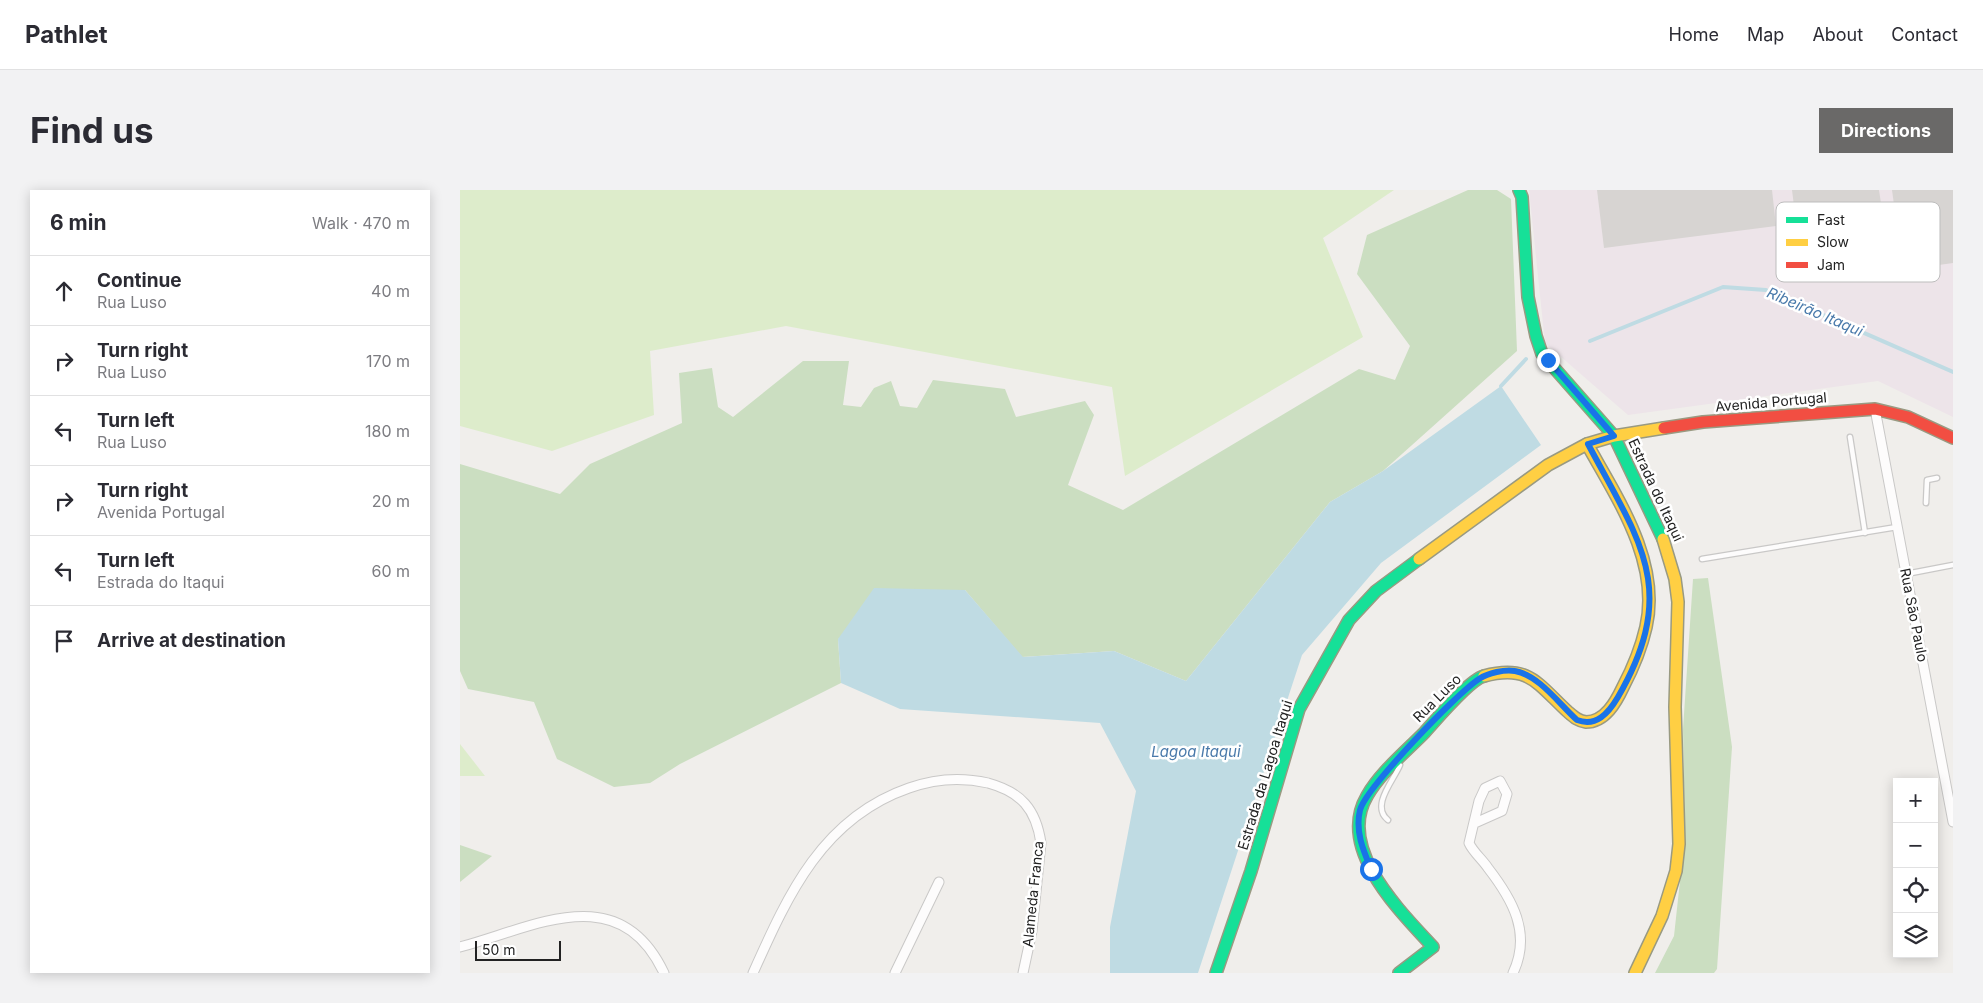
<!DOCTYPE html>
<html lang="en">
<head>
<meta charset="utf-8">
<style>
  :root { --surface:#fff; --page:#f2f2f3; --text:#2b2b33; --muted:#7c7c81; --line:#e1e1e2; --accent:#6a6968 }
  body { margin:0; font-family:Inter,sans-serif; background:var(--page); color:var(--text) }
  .controls { position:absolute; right:15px; bottom:15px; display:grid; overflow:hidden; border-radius:0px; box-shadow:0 2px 12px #0003 }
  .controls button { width:45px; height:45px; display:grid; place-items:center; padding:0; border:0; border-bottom:1px solid var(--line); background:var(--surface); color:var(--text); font:25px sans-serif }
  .scale { position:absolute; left:15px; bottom:12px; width:86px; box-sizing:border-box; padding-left:5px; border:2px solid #222; border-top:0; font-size:14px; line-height:18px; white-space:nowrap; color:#222; -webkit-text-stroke:4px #fff; paint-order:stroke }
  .stop { position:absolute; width:15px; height:15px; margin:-11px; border:4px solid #1a73e8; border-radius:50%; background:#fff }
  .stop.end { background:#1a73e8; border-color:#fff; box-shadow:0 1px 5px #0008 }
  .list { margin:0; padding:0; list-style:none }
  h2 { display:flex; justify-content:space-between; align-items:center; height:65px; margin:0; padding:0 20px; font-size:21px }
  h2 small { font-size:16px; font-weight:400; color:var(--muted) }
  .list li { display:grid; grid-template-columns:32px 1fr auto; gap:15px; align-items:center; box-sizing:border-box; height:70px; padding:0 20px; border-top:1px solid var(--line) }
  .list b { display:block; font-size:19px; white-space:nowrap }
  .list p { margin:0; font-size:16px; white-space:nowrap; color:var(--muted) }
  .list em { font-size:16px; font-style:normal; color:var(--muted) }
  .icon { flex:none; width:28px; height:28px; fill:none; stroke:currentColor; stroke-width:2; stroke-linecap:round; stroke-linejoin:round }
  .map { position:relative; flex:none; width:1493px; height:783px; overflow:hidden; border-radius:0px }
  header { display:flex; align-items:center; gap:30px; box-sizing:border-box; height:70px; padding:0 25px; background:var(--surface); border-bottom:1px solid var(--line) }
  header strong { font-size:24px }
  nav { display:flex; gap:28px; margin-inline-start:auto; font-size:18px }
  .intro { display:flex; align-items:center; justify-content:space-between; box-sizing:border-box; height:120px; padding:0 30px }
  h1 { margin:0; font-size:35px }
  .button { padding:12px 22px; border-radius:0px; background:var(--accent); color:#fff; font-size:18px; font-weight:700 }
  main { display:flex; gap:30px; padding:0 30px }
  aside { flex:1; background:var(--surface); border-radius:0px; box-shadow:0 2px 12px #0003 }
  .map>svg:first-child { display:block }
</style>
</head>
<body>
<header>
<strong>Pathlet</strong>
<nav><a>Home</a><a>Map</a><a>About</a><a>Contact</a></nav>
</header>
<div class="intro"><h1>Find us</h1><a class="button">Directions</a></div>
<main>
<aside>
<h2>6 min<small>Walk · 470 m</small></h2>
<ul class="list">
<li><svg class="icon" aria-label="ahead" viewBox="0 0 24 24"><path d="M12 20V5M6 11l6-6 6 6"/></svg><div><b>Continue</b><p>Rua Luso</p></div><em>40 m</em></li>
<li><svg class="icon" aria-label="right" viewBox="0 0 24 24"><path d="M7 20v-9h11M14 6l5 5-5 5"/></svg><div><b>Turn right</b><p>Rua Luso</p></div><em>170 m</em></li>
<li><svg class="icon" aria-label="left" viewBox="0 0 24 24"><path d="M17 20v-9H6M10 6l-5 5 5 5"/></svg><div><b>Turn left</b><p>Rua Luso</p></div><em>180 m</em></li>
<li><svg class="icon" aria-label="right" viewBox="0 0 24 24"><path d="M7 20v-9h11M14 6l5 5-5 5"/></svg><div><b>Turn right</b><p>Avenida Portugal</p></div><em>20 m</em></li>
<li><svg class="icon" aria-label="left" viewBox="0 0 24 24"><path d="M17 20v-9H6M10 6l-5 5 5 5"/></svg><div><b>Turn left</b><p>Estrada do Itaqui</p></div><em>60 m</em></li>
<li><svg class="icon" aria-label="arrive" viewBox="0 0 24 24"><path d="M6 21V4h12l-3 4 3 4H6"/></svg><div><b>Arrive at destination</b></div></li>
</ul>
</aside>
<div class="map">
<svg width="1493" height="783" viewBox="0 0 1493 783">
  <rect width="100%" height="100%" fill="#f0eeeb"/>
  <polygon fill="#ede4e9" points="1069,0 1493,0 1493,227 1418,191 1168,225 1085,153"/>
  <g fill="#ddeccb">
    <polygon points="0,0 934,0 863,48 903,147 665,286 652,197 326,136 190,161 194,225 92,261 0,236"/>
    <polygon points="0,554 25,586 0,586"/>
  </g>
  <g fill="#cbdec1">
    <polygon points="1008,0 1037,0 1051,9 1057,161 923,281 870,312 726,491 654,461 562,467 505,400 378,449 381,493 220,574 190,593 154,597 97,569 74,512 8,499 0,481 0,274 100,304 130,274 222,233 219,183 252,178 258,217 273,227 343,171 389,171 383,215 401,217 414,198 431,191 440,216 457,218 473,190 545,199 556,227 625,211 634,225 608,295 663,320 899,179 935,190 950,156 897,84 907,45"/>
    <polygon points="1248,388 1272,557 1257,779 1254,783 1195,783 1214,746 1225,645 1223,539 1233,389"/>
    <polygon points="0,655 32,666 0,692"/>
  </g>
  <polygon fill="#bfdbe3" points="1041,196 1081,255 921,373 842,465 738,783 650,783 650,737 676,601 640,533 440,519 381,493 378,449 414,398 505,400 563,467 654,461 726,491 870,312 923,281"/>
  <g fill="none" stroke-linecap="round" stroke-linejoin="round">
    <g stroke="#bfdbe3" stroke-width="4">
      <polyline points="1130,151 1263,97 1306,100 1493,182"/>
      <polyline points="1041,196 1066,169"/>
    </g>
  </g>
  <g fill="#d7d4d2">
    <polygon points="1137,0 1312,0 1316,36 1144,58"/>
    <polygon points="1332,0 1419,0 1422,20 1336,32"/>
    <polygon points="1432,0 1493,0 1493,73 1443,80"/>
  </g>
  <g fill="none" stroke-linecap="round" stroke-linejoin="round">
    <g stroke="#c9c8c7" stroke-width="7">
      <g id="lane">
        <polyline points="1390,247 1405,343"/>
        <polyline points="1466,313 1467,290 1477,288"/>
        <polyline points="1242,369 1437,337"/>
        <polyline points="1446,384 1493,375"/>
        <path d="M 928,630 C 910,616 934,590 940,575"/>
      </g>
    </g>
    <g stroke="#c9c8c7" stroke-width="11">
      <g id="street">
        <polyline points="1415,219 1493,632"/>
        <path d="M 1015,633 L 1042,621 L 1047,604 L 1040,591 L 1025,598 L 1019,611 L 1009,653 C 1013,662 1022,669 1028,678 C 1052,709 1072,743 1053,783"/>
        <path d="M 0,757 C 75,737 159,688 204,783"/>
        <path d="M 293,783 C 328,705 362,628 449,598 C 474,589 502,587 528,593 C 561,602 576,619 581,653 L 572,741 L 563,783"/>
        <polyline points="435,783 479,692"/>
      </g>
    </g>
    <g stroke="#999a82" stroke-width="14">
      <g id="fast">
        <polyline points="1059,0 1062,7 1068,107 1076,146 1082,164 1154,246 1203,349"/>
        <polyline points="756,783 791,681 839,519 889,430 916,401 959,369"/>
        <path d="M 939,783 L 973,757 C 940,721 876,659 907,606 C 920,583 944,563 963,544 C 975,531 1009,490 1024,486"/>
      </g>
    </g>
    <g stroke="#999a82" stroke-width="14">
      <g id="slow">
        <polyline points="959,369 1088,275 1127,254 1154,246 1204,238"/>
        <path d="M 1024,486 C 1068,474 1077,493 1107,521 C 1114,527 1118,531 1126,532 C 1145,532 1156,512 1163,497 C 1173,478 1181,459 1186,437 C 1201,372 1157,308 1127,254"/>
        <polyline points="1175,783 1202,726 1216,681 1219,654 1215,517 1218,412 1215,389 1203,349"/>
      </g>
    </g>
    <g stroke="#999a82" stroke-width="14">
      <polyline id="jam" points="1204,238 1243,232 1415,219 1448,227 1493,248"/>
    </g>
    <use href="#lane" stroke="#fdfcfc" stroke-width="4.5"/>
    <use href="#street" stroke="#fdfcfc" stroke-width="9"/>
    <use href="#fast" stroke="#16e098" stroke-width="11"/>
    <use href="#slow" stroke="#ffcf43" stroke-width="11"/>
    <use href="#jam" stroke="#f24e42" stroke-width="11"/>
  </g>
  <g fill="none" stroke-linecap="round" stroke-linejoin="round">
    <path stroke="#1a73e8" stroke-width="6" d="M 911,679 C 903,660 895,641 900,620 C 906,598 997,503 1019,489 C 1028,483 1045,479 1055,481 C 1079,485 1100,515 1117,530 C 1136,537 1148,524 1158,507 C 1220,399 1180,352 1128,254 L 1154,246 L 1088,170"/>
  </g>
  <g text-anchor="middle" stroke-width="5" stroke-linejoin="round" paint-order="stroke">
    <g font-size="14" fill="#222" stroke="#fff">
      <text transform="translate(1311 212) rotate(-5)" y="5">Avenida Portugal</text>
      <text transform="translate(1196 300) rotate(65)" y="5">Estrada do Itaqui</text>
      <text transform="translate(1454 425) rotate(79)" y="5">Rua São Paulo</text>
      <text transform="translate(977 508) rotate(-45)" y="5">Rua Luso</text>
      <text transform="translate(805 585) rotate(-73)" y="5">Estrada da Lagoa Itaqui</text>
      <text transform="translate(573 704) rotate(-84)" y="5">Alameda Franca</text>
    </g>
    <g font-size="15" font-style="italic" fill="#4a7aab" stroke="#fff">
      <text transform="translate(1355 122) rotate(23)" y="5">Ribeirão Itaqui</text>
      <text x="736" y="567">Lagoa Itaqui</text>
    </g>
  </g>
  <rect x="1316" y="12" width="164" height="80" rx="8" fill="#fff" stroke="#bdbdbd" stroke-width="1"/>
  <rect x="1326" y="27" width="22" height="6" fill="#16e098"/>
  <rect x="1326" y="49" width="22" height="7" fill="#ffcf43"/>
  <rect x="1326" y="72" width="22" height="6" fill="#f24e42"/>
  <g font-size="14" fill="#222">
    <text x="1357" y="35">Fast</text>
    <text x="1357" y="57">Slow</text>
    <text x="1357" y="80">Jam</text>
  </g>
</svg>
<div class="controls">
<button>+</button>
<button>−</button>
<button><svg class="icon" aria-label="locate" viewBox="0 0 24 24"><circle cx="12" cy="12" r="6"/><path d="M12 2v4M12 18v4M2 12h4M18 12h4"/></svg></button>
<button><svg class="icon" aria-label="layers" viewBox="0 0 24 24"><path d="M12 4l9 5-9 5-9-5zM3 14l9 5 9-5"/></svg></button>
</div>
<div class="scale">50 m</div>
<div class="stop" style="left:911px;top:679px"></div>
<div class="stop end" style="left:1088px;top:170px"></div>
</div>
</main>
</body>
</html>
